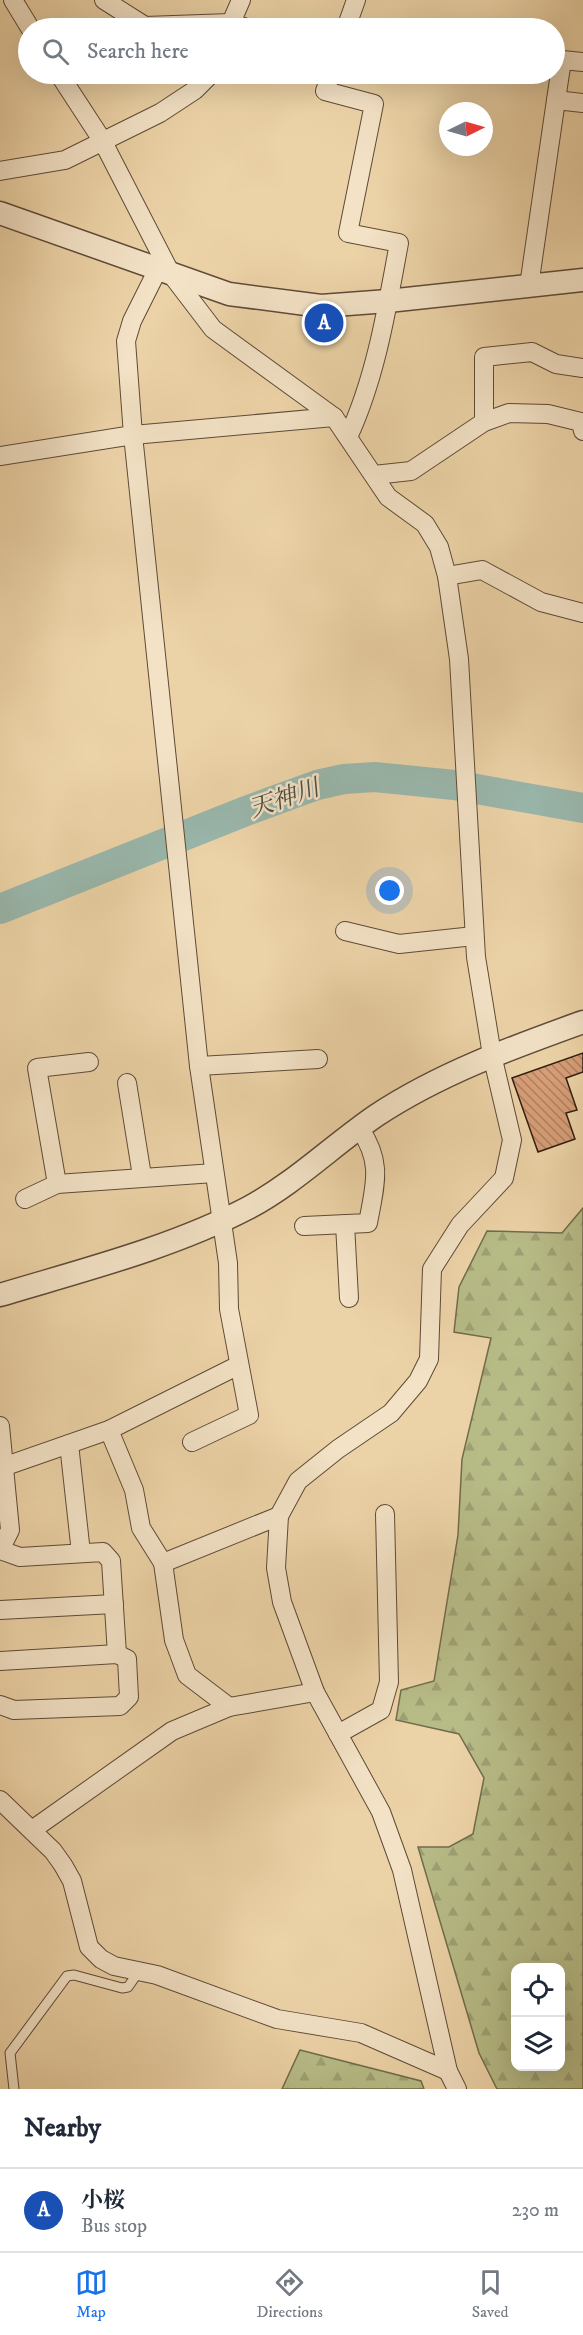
<!DOCTYPE html>
<html lang="en">
<head>
<meta charset="utf-8">
<style>
  :root { --surface:#fff; --page:#f2f2f3; --text:#1f2937; --muted:#747a83; --line:#e0e1e3; --accent:#1a73e8 }
  body { margin:0; font-family:"IM FELL DW Pica","Noto Serif JP",serif; background:var(--page); color:var(--text) }
  .controls { position:absolute; right:18px; bottom:18px; display:grid; overflow:hidden; border-radius:12px; box-shadow:0 6px 24px #0002 }
  .controls button { width:54px; height:54px; display:grid; place-items:center; padding:0; border:0; border-bottom:2px solid var(--line); background:var(--surface); color:var(--text); font:30px sans-serif }
  .compass { position:absolute; left:439px; top:102px; width:54px; height:54px; border-radius:50%; background:var(--surface); box-shadow:0 6px 24px #0002; rotate:85deg }
  .you { position:absolute; left:390px; top:891px; width:21px; height:21px; margin:-15px; border:4px solid #fff; border-radius:50%; background:#1a73e8; box-shadow:0 0 0 9px #1a73e833 }
  .badge { display:grid; place-items:center; width:39px; height:39px; border-radius:50%; background:var(--accent); color:#fff; font-size:20px; font-weight:700 }
  .pin { position:absolute; translate:-50% -50%; border:3px solid #fff; box-shadow:0 2px 6px #0006 }
  .list { margin:0; padding:0; list-style:none }
  h2 { display:flex; justify-content:space-between; align-items:center; height:78px; margin:0; padding:0 24px; font-size:26px }
  h2 small { font-size:20px; font-weight:400; color:var(--muted) }
  .list li { display:grid; grid-template-columns:39px 1fr auto; gap:18px; align-items:center; box-sizing:border-box; height:84px; padding:0 24px; border-top:2px solid var(--line) }
  .list b { display:block; font-size:22px; white-space:nowrap }
  .list p { margin:0; font-size:20px; white-space:nowrap; color:var(--muted) }
  .list em { font-size:20px; font-style:normal; color:var(--muted) }
  .icon { flex:none; width:33px; height:33px; fill:none; stroke:currentColor; stroke-width:2; stroke-linecap:round; stroke-linejoin:round }
  .map { position:relative; flex:none; width:583px; height:2089px; overflow:hidden }
  .search { position:absolute; background:var(--surface); box-shadow:0 6px 24px #0002; left:18px; right:18px; top:18px; height:66px; display:flex; align-items:center; gap:15px; box-sizing:border-box; padding:0 21px; border-radius:33px; color:var(--muted); font-size:22px }
  .sheet { height:162px; background:var(--surface) }
  nav { display:flex; justify-content:space-around; align-items:center; box-sizing:border-box; height:84px; border-top:2px solid var(--line); background:var(--surface); font-size:16px; color:var(--muted) }
  nav a { display:grid; justify-items:center; gap:3px }
  nav .on { color:var(--accent) }
  .map>svg:first-child { display:block }
</style>
</head>
<body>
<div class="map">
<svg width="583" height="2089" viewBox="0 0 583 2089">
  <defs>
    <pattern id="forest-firs" width="22" height="20" patternUnits="userSpaceOnUse" patternTransform="scale(1.5)"><rect width="22" height="20" fill="#b7bc87"/><path d="M5 1l3.5 6h-7zM16 11l3.5 6h-7z" fill="#9ea174"/></pattern>
    <pattern id="building-back-hatch" width="6" height="6" patternUnits="userSpaceOnUse" patternTransform="scale(1.5)"><rect width="6" height="6" fill="#d79e77"/><path d="M-1 5l2 2M0 0l6 6M5-1l2 2" fill="none" stroke="#af8060"/></pattern>
  </defs>
  <rect width="100%" height="100%" fill="#ecd3a7"/>
  <filter id="stains"><feTurbulence type="fractalNoise" baseFrequency=".00333" numOctaves="4"/><feColorMatrix values="0 0 0 0 .2 0 0 0 0 .09 0 0 0 0 .02 0 0 0 .5 -.17"/></filter>
  <radialGradient id="worn" r=".72"><stop offset=".6" stop-color="#630" stop-opacity="0"/><stop offset="1" stop-color="#630" stop-opacity=".3"/></radialGradient>
  <g fill="url(#forest-firs)" stroke="#726c4c" stroke-width="1.5" fill-rule="evenodd">
    <path d="M 583,1208 L 583,2089 L 497,2089 L 479,2053 L 418,1847 L 449,1847 L 473,1834 L 484,1778 L 459,1734 L 396,1720 L 401,1690 L 434,1681 L 458,1535 L 462,1459 L 491,1338 L 454,1332 L 459,1287 L 487,1231 L 562,1233 ZM 516,1968 L 560,1968 L 560,2066 L 516,2066 Z"/>
    <polygon points="300,2050 421,2081 424,2089 282,2089"/>
  </g>
  <g fill="none" stroke-linecap="round" stroke-linejoin="round">
    <polyline stroke="#99b7ac" stroke-width="30" points="0,909 246,811 317,785 344,779 375,777 454,785 583,808"/>
  </g>
  <polygon fill="url(#building-back-hatch)" stroke="#2e1d12" stroke-width="1.5" points="583,1053 583,1072 566,1078 577,1110 566,1113 575,1139 538,1152 512,1078"/>
  <g fill="none" stroke-linecap="round" stroke-linejoin="round">
    <g stroke="#5e4a37" stroke-width="11">
      <polyline id="service" points="14,2089 10,2053 67,1976 74,1975 122,1988 128,1987 139,1971"/>
    </g>
    <g stroke="#5e4a37" stroke-width="20">
      <g id="minor">
        <polyline points="13,0 30,28"/>
        <polyline points="104,0 145,26 231,23 229,28"/>
        <polyline points="241,0 231,23 247,28"/>
        <polyline points="346,28 356,0"/>
        <polyline points="59,74 102,140 171,274 213,329 334,417 388,497 425,524 439,547 447,576 459,659 476,957 492,1055 512,1140 504,1178 460,1225 432,1269 429,1359 418,1381 391,1413 338,1449 298,1481 279,1516 276,1568 282,1602 315,1692 381,1812 402,1870 448,2071 457,2089"/>
        <path d="M 331,74 L 325,91 L 374,104 L 348,233 L 399,243 C 387,308 376,377 348,437"/>
        <polyline points="556,100 562,60 583,62"/>
        <polyline points="0,171 65,160 160,113 195,90 211,74"/>
        <polyline points="158,269 132,321 126,341 133,435 199,1066 228,1263 229,1309 249,1415 192,1442"/>
        <polyline points="529,286 556,100 583,103"/>
        <polyline points="484,422 484,357 532,352 556,364 583,368"/>
        <polyline points="0,456 133,435 334,417"/>
        <polyline points="374,475 411,471 484,422 509,413 548,414 581,422 583,431"/>
        <polyline points="447,576 482,570 541,602 583,613"/>
        <polyline points="345,931 399,944 474,936"/>
        <polyline points="199,1066 318,1059"/>
        <polyline points="127,1083 142,1176"/>
        <polyline points="57,1184 37,1068 89,1062"/>
        <polyline points="25,1199 57,1184 214,1173"/>
        <polyline points="345,1224 349,1298"/>
        <path d="M 304,1226 L 368,1223 C 375,1184 383,1163 360,1129"/>
        <polyline points="0,1426 10,1530 0,1550"/>
        <polyline points="109,1430 134,1490 141,1528 163,1563 174,1640 187,1675 229,1707"/>
        <polyline points="69,1444 81,1553"/>
        <polyline points="0,1468 109,1430 239,1365"/>
        <polyline points="0,1550 20,1557 103,1552 111,1561 117,1654"/>
        <polyline points="163,1563 279,1516"/>
        <polyline points="0,1610 114,1604"/>
        <polyline points="0,1661 117,1654 127,1659 129,1697 120,1706 14,1710 0,1705"/>
        <polyline points="338,1734 381,1710 389,1682 385,1514"/>
        <polyline points="0,1800 53,1851 63,1865 72,1881 89,1947 101,1959 114,1966 157,1975 277,2019 361,2033 448,2071"/>
        <polyline points="32,1830 172,1731 229,1707 315,1692"/>
      </g>
    </g>
    <g stroke="#5e4a37" stroke-width="25">
      <g id="tertiary">
        <polyline points="0,213 229,294 321,306 388,301 583,280"/>
        <path d="M 0,1295 C 83,1270 171,1248 248,1208 C 295,1183 333,1145 377,1115 C 441,1073 511,1048 583,1022"/>
      </g>
    </g>
    <use href="#service" stroke="#f3e2c6" stroke-width="9"/>
    <use href="#minor" stroke="#f3e2c6" stroke-width="18"/>
    <use href="#tertiary" stroke="#f3e2c6" stroke-width="22"/>
  </g>
  <g text-anchor="middle" stroke-width="5" stroke-linejoin="round" paint-order="stroke">
    <g font-size="24" font-style="italic" fill="#4e4b40" stroke="#f3e2c6">
      <text transform="translate(284 798) rotate(-19)" y="8">天神川</text>
    </g>
  </g>
  <rect width="100%" height="100%" filter="url(#stains)"/>
  <rect width="100%" height="100%" fill="url(#worn)"/>
</svg>
<div class="controls">
<button><svg class="icon" aria-label="locate" viewBox="0 0 24 24"><circle cx="12" cy="12" r="6"/><path d="M12 2v4M12 18v4M2 12h4M18 12h4"/></svg></button>
<button><svg class="icon" aria-label="layers" viewBox="0 0 24 24"><path d="M12 4l9 5-9 5-9-5zM3 14l9 5 9-5"/></svg></button>
</div>
<svg class="compass" viewBox="-18 -18 36 36"><path d="M0-13l5 13h-10z" fill="#e53935"/><path d="M0 13l5-13h-10z" fill="#747a83"/></svg>
<div class="you"></div>
<div class="pin badge" style="left:324px;top:323px;background:#1a4fb4">A</div>
<div class="search"><svg class="icon" aria-label="search" viewBox="0 0 24 24"><circle cx="10" cy="10" r="6"/><path d="M15 15l6 6"/></svg>Search here</div>
</div>
<section class="sheet">
<h2>Nearby<small></small></h2>
<ul class="list">
<li><span class="badge" style="background:#1a4fb4">A</span><div><b>小桜</b><p>Bus stop</p></div><em>230 m</em></li>
</ul>
</section>
<nav>
<a class="on"><svg class="icon" aria-label="map" viewBox="0 0 24 24"><path d="M3 6l6-2 6 2 6-2v14l-6 2-6-2-6 2zM9 4v14M15 6v14"/></svg>Map</a>
<a><svg class="icon" aria-label="directions" viewBox="0 0 24 24"><path d="M12 3l9 9-9 9-9-9zM9 14v-3h6M13 9l2 2-2 2"/></svg>Directions</a>
<a><svg class="icon" aria-label="saved" viewBox="0 0 24 24"><path d="M7 4h10v16l-5-4-5 4z"/></svg>Saved</a>
</nav>
</body>
</html>
